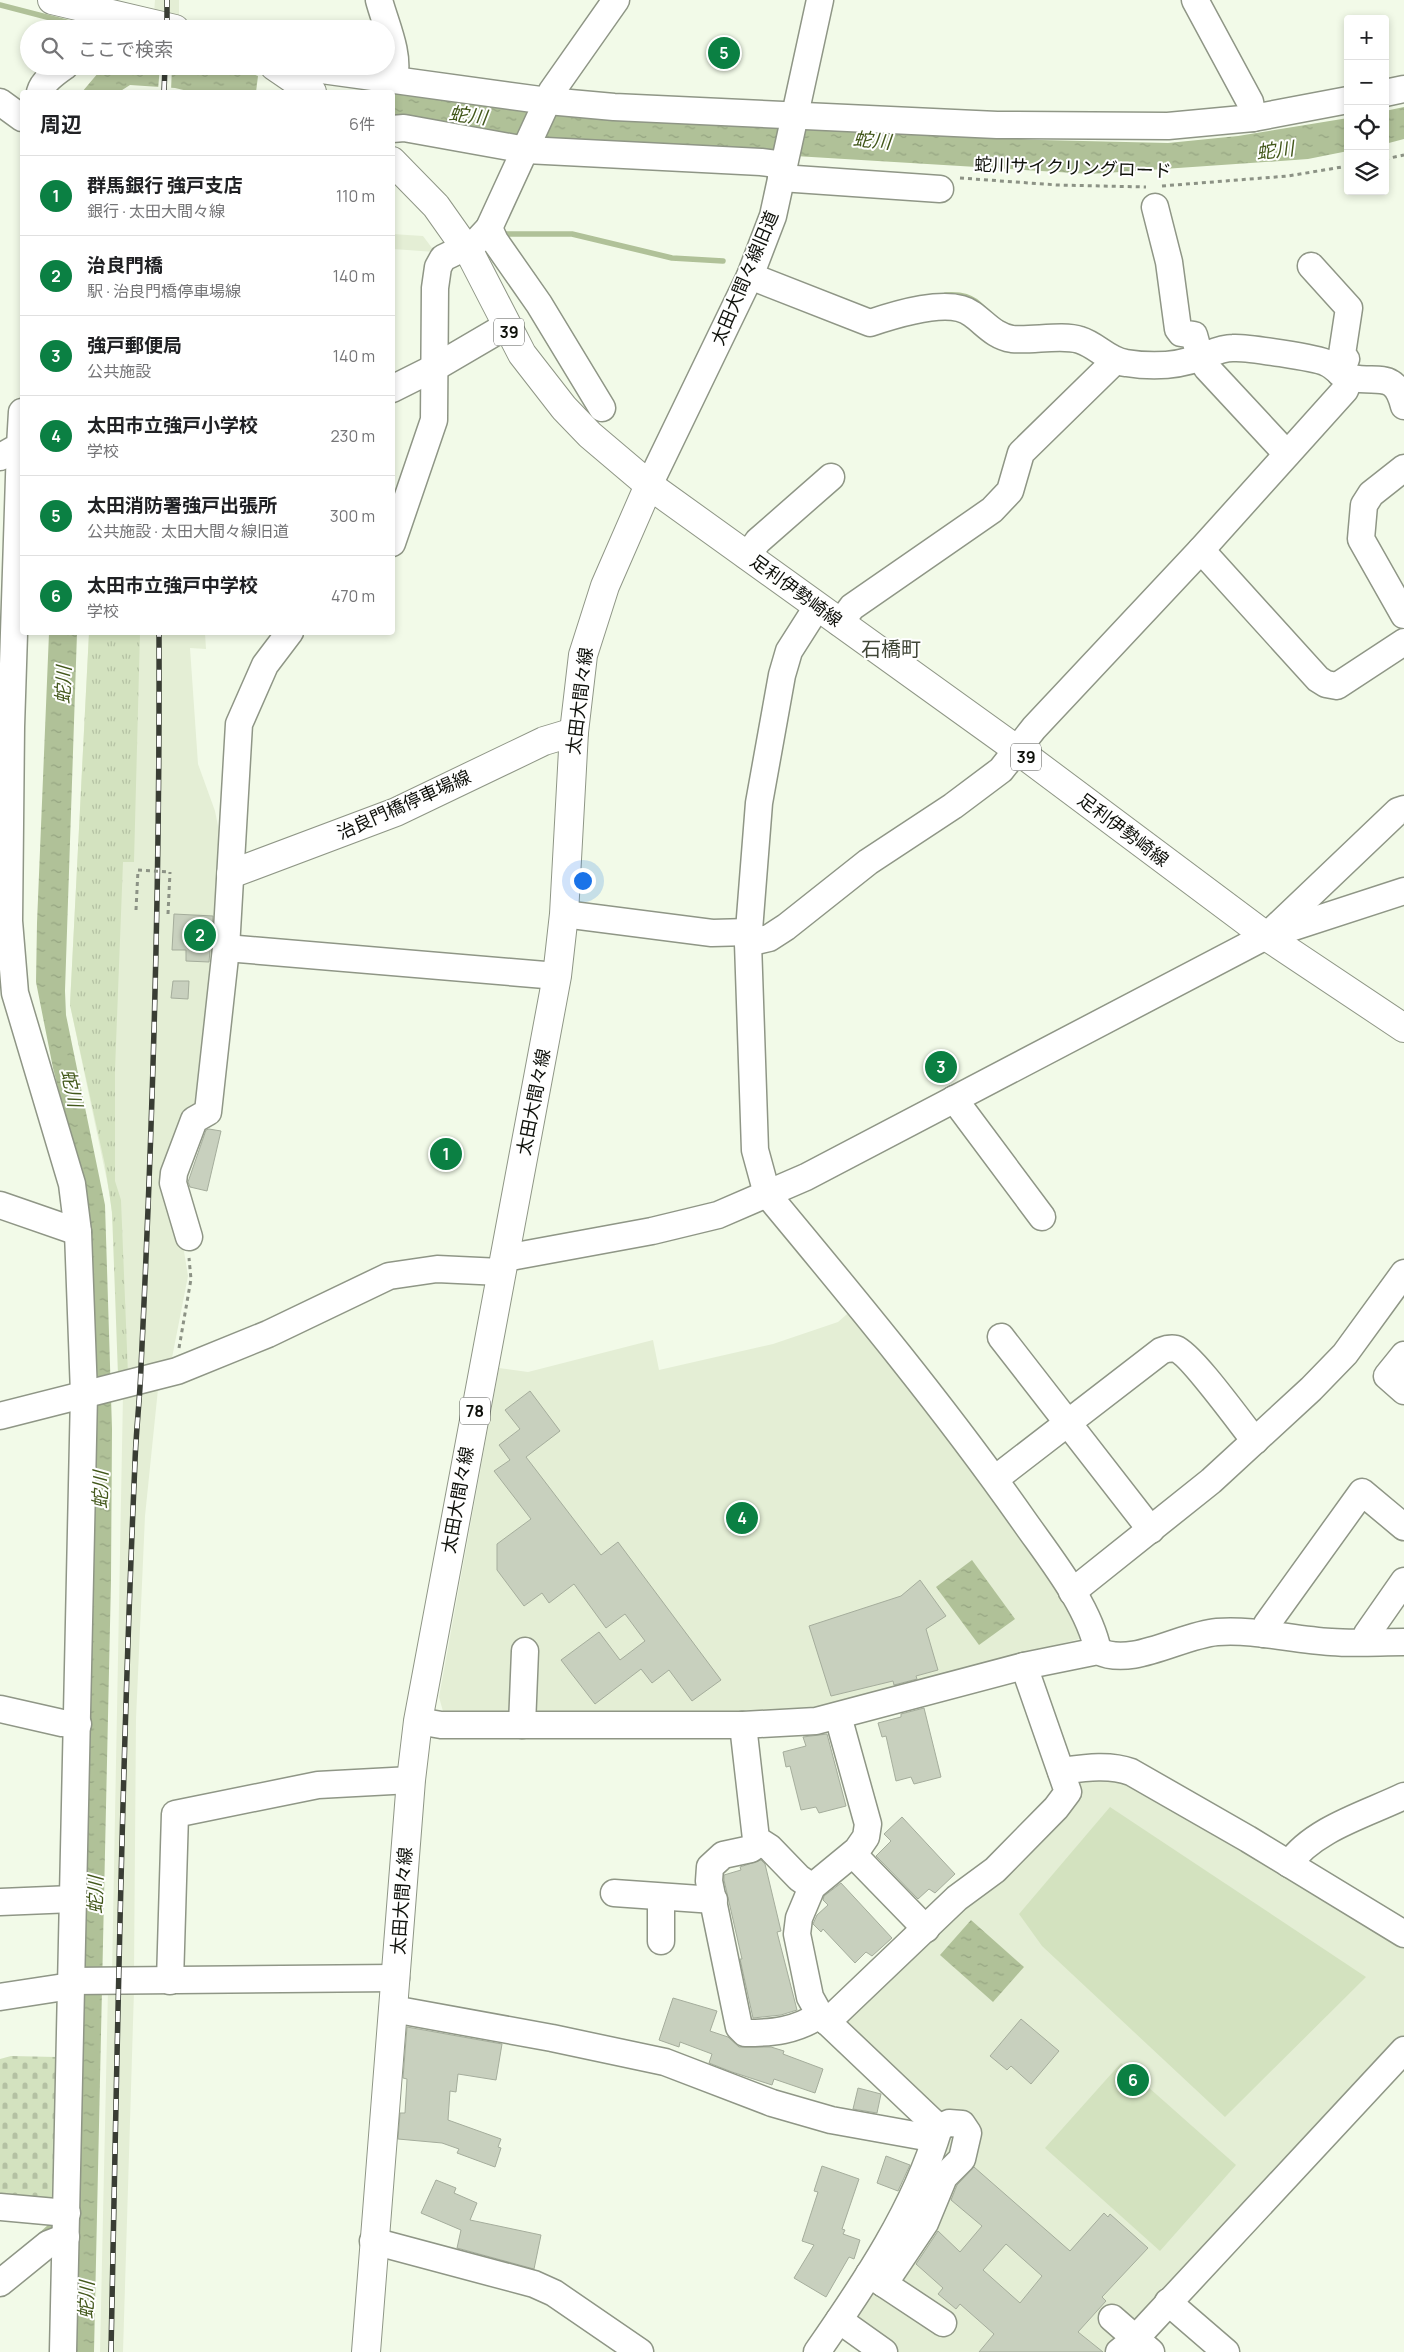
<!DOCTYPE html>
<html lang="ja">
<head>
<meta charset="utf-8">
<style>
  :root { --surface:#fff; --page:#f2f2f2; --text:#202124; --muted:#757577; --line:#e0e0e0; --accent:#0b8043 }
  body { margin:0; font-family:Manrope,"Noto Sans JP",sans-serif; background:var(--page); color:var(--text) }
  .controls { position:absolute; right:15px; top:15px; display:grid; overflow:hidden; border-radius:5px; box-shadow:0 2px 8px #0003 }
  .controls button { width:45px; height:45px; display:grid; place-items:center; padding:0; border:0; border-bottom:1px solid var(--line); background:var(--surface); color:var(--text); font:25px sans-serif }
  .you { position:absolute; left:582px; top:880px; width:18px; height:18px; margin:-12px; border:4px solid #fff; border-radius:50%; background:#1a73e8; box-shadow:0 0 0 8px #1a73e833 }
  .badge { display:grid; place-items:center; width:32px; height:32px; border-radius:50%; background:var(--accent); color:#fff; font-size:16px; font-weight:700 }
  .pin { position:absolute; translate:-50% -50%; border:2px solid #fff; box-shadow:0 1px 5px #0006 }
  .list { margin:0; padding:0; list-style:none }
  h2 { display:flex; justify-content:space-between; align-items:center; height:65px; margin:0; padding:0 20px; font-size:21px }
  h2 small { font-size:16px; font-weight:400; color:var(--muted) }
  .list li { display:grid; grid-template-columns:32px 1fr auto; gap:15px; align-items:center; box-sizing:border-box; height:80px; padding:0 20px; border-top:1px solid var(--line) }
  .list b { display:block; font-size:19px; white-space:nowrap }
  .list p { margin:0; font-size:16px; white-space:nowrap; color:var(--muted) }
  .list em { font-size:16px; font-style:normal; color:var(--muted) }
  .icon { flex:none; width:28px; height:28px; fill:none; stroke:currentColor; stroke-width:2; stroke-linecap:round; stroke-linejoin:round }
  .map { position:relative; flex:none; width:1404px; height:2352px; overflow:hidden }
  .search { position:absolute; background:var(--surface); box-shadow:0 2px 8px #0003; left:20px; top:20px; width:375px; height:55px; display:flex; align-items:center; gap:12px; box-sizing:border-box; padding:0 18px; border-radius:28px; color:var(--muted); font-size:19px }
  .panel { position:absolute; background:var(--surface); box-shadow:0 2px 8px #0003; left:20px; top:90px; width:375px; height:545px; border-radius:5px }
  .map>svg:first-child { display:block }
</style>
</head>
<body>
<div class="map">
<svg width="1404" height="2352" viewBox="0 0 1404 2352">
  <defs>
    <pattern id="grass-tufts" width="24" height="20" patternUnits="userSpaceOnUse" patternTransform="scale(1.25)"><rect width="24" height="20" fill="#d3e2bf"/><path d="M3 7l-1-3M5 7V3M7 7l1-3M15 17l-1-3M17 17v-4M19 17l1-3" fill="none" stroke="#b4c1a3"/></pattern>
    <pattern id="cemetery-stones" width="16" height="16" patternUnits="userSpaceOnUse" patternTransform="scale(1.25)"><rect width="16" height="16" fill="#d3e2bf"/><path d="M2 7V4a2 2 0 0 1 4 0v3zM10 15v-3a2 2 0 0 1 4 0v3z" fill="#b4c1a3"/></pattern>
    <pattern id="water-ripples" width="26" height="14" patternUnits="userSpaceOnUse" patternTransform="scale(1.25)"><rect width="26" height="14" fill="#b0c198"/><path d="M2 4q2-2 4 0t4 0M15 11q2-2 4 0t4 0" fill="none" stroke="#96a582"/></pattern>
  </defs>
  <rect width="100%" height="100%" fill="#f2fae8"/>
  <g fill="#e4eed5">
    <polygon points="155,0 179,0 179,19 154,13"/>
    <polygon points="392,234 423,236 435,252 393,249"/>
    <polygon points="89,633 205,633 206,649 190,648 198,764 215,811 222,846 213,962 195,1103 179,1139 183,1245 188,1276 171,1363 128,1374 110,1195 70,1005"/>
    <polygon points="854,1308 927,1398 1084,1631 1079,1639 805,1712 444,1715 439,1697 499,1368 528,1372 653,1340 659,1370 773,1344 838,1322"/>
    <polygon points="158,1389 145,1516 136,1719 134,1973 112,1974 123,1395"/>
    <polygon points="1101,1779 1129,1782 1404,1944 1404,2037 1126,2330 1109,2352 896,2352 849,2318 940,2153 845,2026 847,2018 1077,1780"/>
    <polygon points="108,1989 134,1990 123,2352 100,2352"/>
  </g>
  <polygon fill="url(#grass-tufts)" points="89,633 140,633 134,862 123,862 115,1070 115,1181 121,1200 128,1374 118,1375 112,1212 105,1165 70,1005"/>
  <polygon fill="url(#cemetery-stones)" points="11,2056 57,2057 56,2208 0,2203 0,2059"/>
  <g fill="#d3e2bf">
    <polygon points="1110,1807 1366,1977 1225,2117 1042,1946 1019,1914"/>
    <polygon points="1121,2063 1236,2165 1160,2251 1045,2148"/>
  </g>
  <g fill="url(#water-ripples)">
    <path d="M 104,66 C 149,66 219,59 258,76 L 256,92 L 192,92 L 175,88 L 130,85 L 119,92 L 82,92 Z"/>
    <polygon points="366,81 553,114 1041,140 1168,143 1238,136 1348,118 1348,151 1308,159 1091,174 516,139 393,119 392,92 365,92"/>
    <polygon points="1404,107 1404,139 1385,144 1385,111"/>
    <polygon points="49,633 77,633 65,991 66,1015 105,1205 112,1429 111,1580 94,2352 75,2352 83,1185 53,1068 36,982 37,923"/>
    <polygon points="972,1560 1015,1619 979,1645 936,1587"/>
    <polygon points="971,1920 1024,1967 993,2002 940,1955"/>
  </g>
  <polygon fill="#f2fae8" points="160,66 172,66 171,91 158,90"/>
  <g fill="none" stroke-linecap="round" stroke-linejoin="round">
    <g stroke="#b0c198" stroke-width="5.5">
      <polyline points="0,5 93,29"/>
      <polyline points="503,234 572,234 672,258 723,261"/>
      <path d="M 946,295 C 961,294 972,296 983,308"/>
      <polyline points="41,2235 52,2225"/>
    </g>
  </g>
  <g fill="#c8d0be" stroke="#a5ad9c" fill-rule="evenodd">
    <polygon points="174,914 213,916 209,962 186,961 186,950 172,950"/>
    <polygon points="173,981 189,981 188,999 171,998"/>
    <polygon points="209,1129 221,1131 207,1191 190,1187 188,1182 206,1130"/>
    <polygon points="530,1391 560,1431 526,1457 601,1555 618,1542 721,1680 692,1701 669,1670 652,1683 641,1669 595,1704 561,1660 599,1632 620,1660 645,1641 625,1614 606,1628 574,1584 549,1603 542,1593 524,1606 497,1570 497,1544 531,1519 494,1471 510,1460 499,1445 520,1429 505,1410"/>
    <polygon points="920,1580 946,1616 926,1629 938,1670 916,1676 917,1679 894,1685 893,1681 831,1696 809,1626 901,1596"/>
    <polygon points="924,1708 941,1777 914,1784 911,1777 896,1781 886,1736 882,1737 878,1723 901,1717 901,1714"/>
    <polygon points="827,1734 846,1806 819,1813 816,1807 801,1810 790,1766 786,1767 783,1752 806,1746 803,1737"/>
    <polygon points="902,1817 955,1874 935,1893 929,1889 918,1899 876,1856 891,1841 884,1834"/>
    <polygon points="761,1860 765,1864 781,1931 777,1932 797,2010 781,2015 753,2018 740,1959 742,1959 724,1880 724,1875 741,1870 740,1867"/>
    <polygon points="841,1883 892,1938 872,1956 866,1952 855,1963 823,1929 821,1932 813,1924 817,1915 828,1905 823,1900 824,1896"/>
    <polygon points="673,1998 717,2011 710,2031 728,2037 739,2047 771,2047 784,2051 783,2054 823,2069 815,2093 774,2079 772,2085 732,2072 709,2063 712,2054 680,2042 679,2047 659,2040"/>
    <polygon points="1021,2019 1059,2051 1031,2084 1011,2066 1007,2070 990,2056"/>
    <polygon points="407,2027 502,2044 496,2080 458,2074 456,2092 450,2091 448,2120 501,2139 498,2147 501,2148 495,2167 457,2153 459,2149 442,2143 398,2139 400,2113 405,2113 407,2079 403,2078"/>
    <polygon points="858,2088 881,2094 877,2113 853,2109"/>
    <polygon points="886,2156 910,2165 898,2191 877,2183"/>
    <polygon points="822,2166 859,2179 842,2229 845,2230 843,2234 860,2240 854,2259 849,2257 826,2297 794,2278 814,2245 802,2241 818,2192 814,2191"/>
    <path d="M 974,2167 L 1070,2251 L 1104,2213 L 1108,2217 L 1110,2214 L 1148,2248 L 1102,2297 L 1106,2301 L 1078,2332 L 1103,2352 L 979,2352 L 994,2334 L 960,2304 L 956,2309 L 938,2294 L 943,2288 L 916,2264 L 938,2231 L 960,2252 L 982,2226 L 951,2200 L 957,2185 ZM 1006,2244 L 1042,2276 L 1020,2303 L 983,2270 Z"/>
    <polygon points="436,2180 456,2188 454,2193 477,2203 470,2220 541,2235 534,2269 457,2248 461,2230 421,2213"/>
  </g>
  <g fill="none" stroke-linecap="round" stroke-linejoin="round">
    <g stroke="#8f9686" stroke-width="29">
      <g id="minor">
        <path d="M 379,0 C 385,23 400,54 394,78"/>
        <polyline points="1195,0 1250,102 1253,118"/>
        <polyline points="284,71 300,67 548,101 614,107 997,125 1168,126 1253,118 1348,100"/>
        <path d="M 40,92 C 43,81 55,73 65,66"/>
        <polyline points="1385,93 1404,89"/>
        <polyline points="0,102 22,118"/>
        <polyline points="392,129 404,128 526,150 761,162 784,165"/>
        <polyline points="781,178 940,189"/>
        <polyline points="1155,207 1169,262 1178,329 1181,333 1194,335 1200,357 1207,368 1287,454"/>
        <polyline points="489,228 495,241 539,304 602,408"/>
        <polyline points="1311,266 1349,308 1342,354 1346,359 1340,373"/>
        <path d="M 750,276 L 870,323 C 894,315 950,297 972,314 C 986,324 994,336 1012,339 C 1032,341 1063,334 1080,340 C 1097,345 1108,361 1126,363 C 1151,367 1178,366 1201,357 C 1212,353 1221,348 1233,348 C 1246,347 1317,358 1327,363 C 1336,367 1342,377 1352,378 C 1380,383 1395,371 1404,406"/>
        <polyline points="392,389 436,367 506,326"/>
        <polyline points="20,446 11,727 9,921 15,993 72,1184 78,1232 84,1394 63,2352"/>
        <polyline points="0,457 20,446 22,412"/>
        <polyline points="1404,468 1371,494 1364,505 1361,539 1404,615"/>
        <polyline points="649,485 750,276 773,216 820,0"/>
        <polyline points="392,543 434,420 435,288 438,267 443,258 476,242 489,228 552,91 616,0"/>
        <polyline points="1201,550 1318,679 1326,684 1337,686 1404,642"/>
        <polyline points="747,556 758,541 831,477"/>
        <path d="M 817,607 L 789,651 L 782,675 L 759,803 L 748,943 L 755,1150 L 767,1194 C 856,1301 944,1407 1024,1521 C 1050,1558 1089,1606 1098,1651"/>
        <polyline points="840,623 852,607 992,510 1010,491 1021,453 1115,361"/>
        <polyline points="564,914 712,933 749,932"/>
        <polyline points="1272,931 1398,811 1404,809"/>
        <polyline points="748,943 769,938 786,927 868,862 953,806 1001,770 1034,728 1201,550 1345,390 1350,378"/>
        <polyline points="226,948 557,976"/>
        <polyline points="954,1099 1042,1217"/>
        <polyline points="0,1205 78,1232"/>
        <polyline points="189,1237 173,1183 174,1173 194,1120 208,1112 226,948 239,724 265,665 290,632"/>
        <polyline points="505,1255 516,1256 652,1231 718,1215 806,1177 1266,936 1404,891"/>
        <polyline points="1001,1337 1151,1530"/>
        <polyline points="1404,1355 1387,1376 1404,1391"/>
        <polyline points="0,1416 177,1371 268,1334 389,1276 437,1269 501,1272"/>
        <path d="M 995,1479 L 1161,1351 C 1166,1349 1171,1348 1176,1349 C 1191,1354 1242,1425 1255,1441"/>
        <polyline points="1072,1592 1211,1481 1311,1389 1345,1354 1404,1273"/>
        <polyline points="1264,1634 1267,1624 1362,1492 1404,1527"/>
        <polyline points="1364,1642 1367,1634 1404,1581"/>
        <polyline points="0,1709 62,1723 78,1724"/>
        <polyline points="838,1716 868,1824 866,1837 857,1850 812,1887 799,1918 797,1934 810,1997 820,2015 939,2128"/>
        <path d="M 418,1721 L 441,1725 L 743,1725 L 816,1721 L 1024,1666 L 1098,1651 C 1132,1668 1181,1635 1217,1632 C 1255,1629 1293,1640 1331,1642 C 1355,1644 1380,1642 1404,1642"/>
        <polyline points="522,1725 525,1651"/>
        <polyline points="743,1725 756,1839 770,1848 799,1878 812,1887"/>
        <path d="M 1061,1771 C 1084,1768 1109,1764 1131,1772 L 1248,1839 L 1404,1934"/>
        <path d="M 759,1842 L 751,1849 L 723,1855 L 710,1867 L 709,1881 L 739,2027 L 745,2033 C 773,2033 795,2031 820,2015"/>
        <polyline points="853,1854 926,1929"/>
        <path d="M 1289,1864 C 1313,1829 1367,1814 1404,1796"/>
        <polyline points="614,1893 714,1900"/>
        <polyline points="661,1897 661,1941"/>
        <polyline points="0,1902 73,1899"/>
        <polyline points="71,1981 396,1978"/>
        <polyline points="170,1981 175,1814 318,1785 411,1780"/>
        <polyline points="0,1997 71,1986"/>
        <polyline points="393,2009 552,2038 665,2062 772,2103 831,2120 920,2136 949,2123 962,2124 968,2133 962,2159 944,2177 925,2223 884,2284"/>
        <polyline points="827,2022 957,1898 995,1870 1056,1808 1068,1792 1024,1666"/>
        <polyline points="0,2207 67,2213"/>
        <polyline points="373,2241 534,2284 554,2293 640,2352"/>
        <polyline points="869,2274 943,2323"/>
        <polyline points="0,2283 48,2244 66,2237"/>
        <polyline points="1168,2302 1226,2352"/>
        <polyline points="1112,2318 1151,2352"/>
        <polyline points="839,2320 884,2352"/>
        <path d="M 817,2352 C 865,2283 915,2209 939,2128"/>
        <polyline points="1119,2352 1135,2339 1404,2050"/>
      </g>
    </g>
    <g stroke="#8f9686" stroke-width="30">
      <g id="major">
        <polyline points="52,0 175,29"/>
        <polyline points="274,66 312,92"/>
        <polyline points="392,161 436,206 472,257 522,354 564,408 590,435 649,485 1016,749 1266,936 1404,1028"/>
        <polyline points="231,874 396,812 544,741 574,732"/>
        <polyline points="366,2352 411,1780 418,1721 557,976 564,914 574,732 583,655 605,586 649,485"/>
      </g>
    </g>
    <g stroke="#8c9285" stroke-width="3" stroke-dasharray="4 4" stroke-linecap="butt">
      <polyline points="1385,159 1404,155"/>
      <polyline points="960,178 1057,185 1146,187"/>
      <polyline points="1162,186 1288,176 1348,166"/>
      <polyline points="136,910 138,870"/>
      <polyline points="168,914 170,872"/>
      <polyline points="179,1348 191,1279 189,1258"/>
    </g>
    <use href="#minor" stroke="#fff" stroke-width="26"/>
    <use href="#major" stroke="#fff" stroke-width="28"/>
    <g stroke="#393d34" stroke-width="5.5">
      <g id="rail">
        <polyline points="167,29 167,0"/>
        <polyline points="164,92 165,66"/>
        <path d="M 111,2352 C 117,2055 122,1758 135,1462 C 136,1430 140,1399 141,1367 C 153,1122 160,877 159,632"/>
      </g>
    </g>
    <use href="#rail" stroke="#fff" stroke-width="4" stroke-dasharray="11" stroke-linecap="butt"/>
    <polyline stroke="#8c9285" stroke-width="3" stroke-dasharray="4 4" stroke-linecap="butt" points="138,870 170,872"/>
  </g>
  <g text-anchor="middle" stroke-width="4" stroke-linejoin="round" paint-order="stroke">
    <g fill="#fff" stroke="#575854" stroke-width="1">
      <rect x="494" y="318.5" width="30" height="27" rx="4"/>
      <rect x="1011" y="743.5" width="30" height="27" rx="4"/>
      <rect x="460" y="1397.5" width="30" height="27" rx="4"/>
    </g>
    <g font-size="16" font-weight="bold" fill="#0f110b">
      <text x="509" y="338">39</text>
      <text x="1026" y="763">39</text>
      <text x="475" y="1417">78</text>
    </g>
    <g font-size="18" fill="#0f110b" stroke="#fff">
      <text transform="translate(1073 168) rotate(2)" y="6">蛇川サイクリングロード</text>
      <text transform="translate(745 278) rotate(-67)" y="6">太田大間々線旧道</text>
      <text transform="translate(796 591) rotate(36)" y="6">足利伊勢崎線</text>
      <text transform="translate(580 701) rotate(-83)" y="6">太田大間々線</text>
      <text transform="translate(404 805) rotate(-24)" y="6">治良門橋停車場線</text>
      <text transform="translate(1123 830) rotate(37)" y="6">足利伊勢崎線</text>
      <text transform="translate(534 1102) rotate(-79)" y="6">太田大間々線</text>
      <text transform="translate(458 1500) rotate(-80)" y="6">太田大間々線</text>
      <text transform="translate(402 1901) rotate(-86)" y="6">太田大間々線</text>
    </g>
    <g font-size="19" font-style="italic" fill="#42571a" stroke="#fff">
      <text transform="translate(468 115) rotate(7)" y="7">蛇川</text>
      <text transform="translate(872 140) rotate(5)" y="7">蛇川</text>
      <text transform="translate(1275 150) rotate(-7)" y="7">蛇川</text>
      <text transform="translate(63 685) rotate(-88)" y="7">蛇川</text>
      <text transform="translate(72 1088) rotate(78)" y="7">蛇川</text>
      <text transform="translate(100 1490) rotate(-89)" y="7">蛇川</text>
      <text transform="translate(95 1895) rotate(-89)" y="7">蛇川</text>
      <text transform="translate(86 2300) rotate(-88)" y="7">蛇川</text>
    </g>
    <g font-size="20" fill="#3f4536" stroke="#fff">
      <text x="891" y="656">石橋町</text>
    </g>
  </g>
</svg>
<div class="controls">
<button>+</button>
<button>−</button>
<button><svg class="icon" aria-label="locate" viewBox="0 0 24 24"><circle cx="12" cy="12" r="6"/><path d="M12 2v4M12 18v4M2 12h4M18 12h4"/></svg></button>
<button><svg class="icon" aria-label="layers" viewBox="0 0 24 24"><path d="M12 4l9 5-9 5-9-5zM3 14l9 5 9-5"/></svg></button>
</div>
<div class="you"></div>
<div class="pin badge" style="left:446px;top:1154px">1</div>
<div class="pin badge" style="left:200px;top:935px">2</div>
<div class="pin badge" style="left:941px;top:1067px">3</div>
<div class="pin badge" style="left:742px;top:1518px">4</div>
<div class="pin badge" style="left:724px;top:53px">5</div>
<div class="pin badge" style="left:1133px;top:2080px">6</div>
<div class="search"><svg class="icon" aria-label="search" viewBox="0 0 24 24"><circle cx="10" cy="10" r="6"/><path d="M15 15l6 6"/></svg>ここで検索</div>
<section class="panel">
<h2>周辺<small>6件</small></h2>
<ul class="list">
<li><span class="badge">1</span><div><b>群馬銀行 強戸支店</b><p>銀行 · 太田大間々線</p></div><em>110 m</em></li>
<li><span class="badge">2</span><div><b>治良門橋</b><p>駅 · 治良門橋停車場線</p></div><em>140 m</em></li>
<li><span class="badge">3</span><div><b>強戸郵便局</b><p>公共施設</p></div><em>140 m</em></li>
<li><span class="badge">4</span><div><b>太田市立強戸小学校</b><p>学校</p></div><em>230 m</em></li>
<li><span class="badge">5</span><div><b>太田消防署強戸出張所</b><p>公共施設 · 太田大間々線旧道</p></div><em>300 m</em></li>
<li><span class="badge">6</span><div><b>太田市立強戸中学校</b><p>学校</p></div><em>470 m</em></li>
</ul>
</section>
</div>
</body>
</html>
